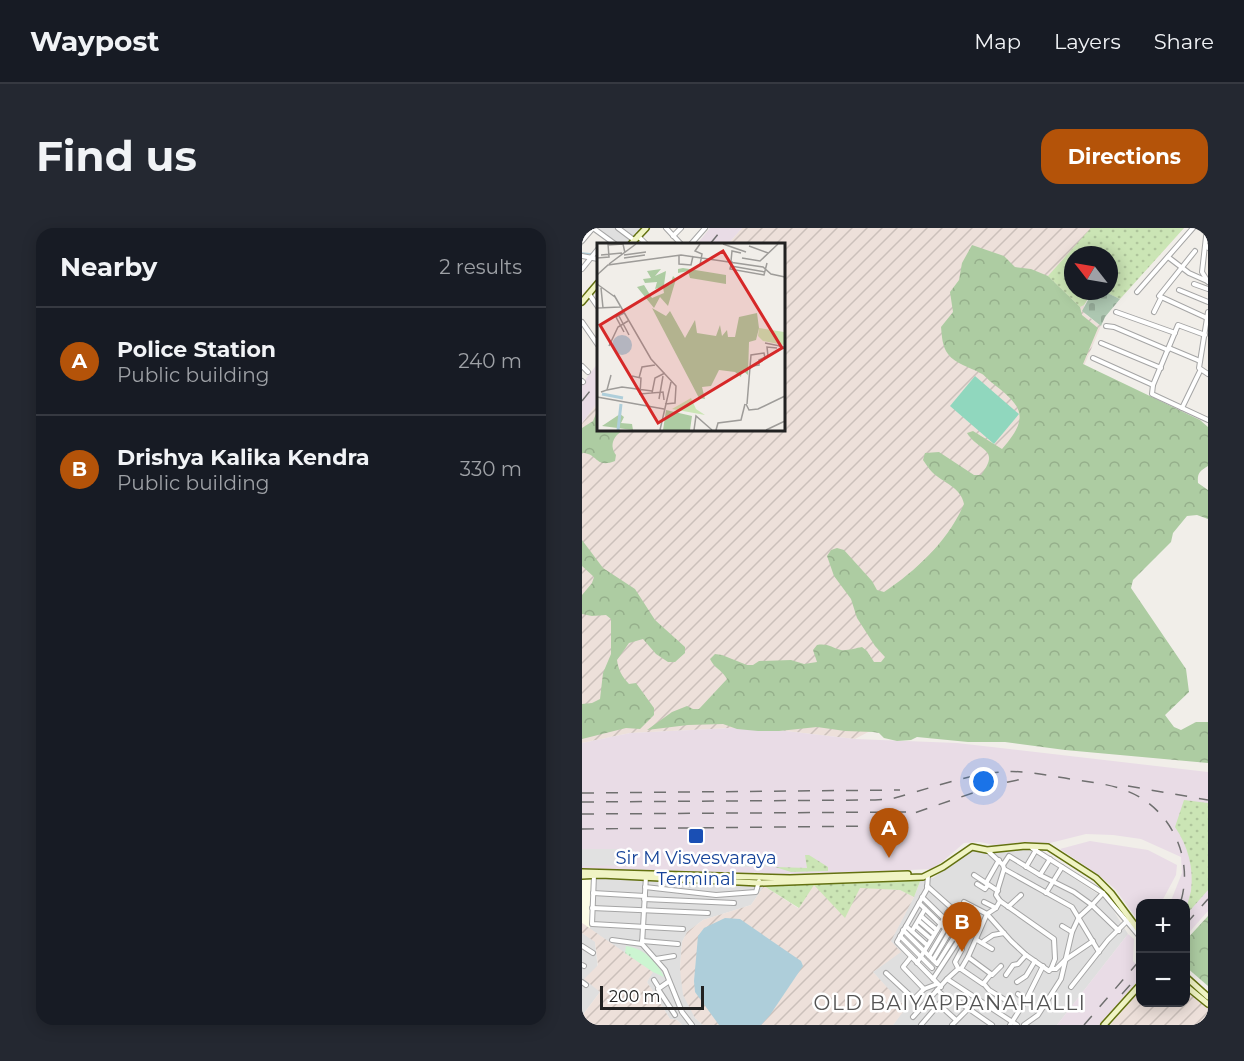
<!DOCTYPE html>
<html lang="en">
<head>
<meta charset="utf-8">
<style>
  :root { --surface:#171b24; --page:#242831; --text:#f1f3f6; --muted:#9ea1a6; --line:#363941; --accent:#b45309 }
  body { margin:0; font-family:Montserrat,sans-serif; background:var(--page); color:var(--text) }
  .controls { position:absolute; right:18px; bottom:18px; display:grid; overflow:hidden; border-radius:12px; box-shadow:0 3px 15px #0003 }
  .controls button { width:54px; height:54px; display:grid; place-items:center; padding:0; border:0; border-bottom:2px solid var(--line); background:var(--surface); color:var(--text); font:30px sans-serif }
  .compass { position:absolute; left:482px; top:18px; width:54px; height:54px; border-radius:50%; background:var(--surface); box-shadow:0 3px 15px #0003; rotate:301deg }
  .scale { position:absolute; left:18px; bottom:15px; width:104px; box-sizing:border-box; padding-left:6px; border:3px solid #212121; border-top:0; font-size:16px; line-height:21px; white-space:nowrap; color:#212121; -webkit-text-stroke:4px #fff; paint-order:stroke }
  .you { position:absolute; left:402px; top:554px; width:21px; height:21px; margin:-15px; border:4px solid #fff; border-radius:50%; background:#1a73e8; box-shadow:0 0 0 9px #1a73e833 }
  .badge { display:grid; place-items:center; width:39px; height:39px; border-radius:50%; background:var(--accent); color:#fff; font-size:20px; font-weight:700 }
  .pin { position:absolute; translate:-50% -50px; filter:drop-shadow(0 2px 3px #0008) }
  .pin::after { content:''; position:absolute; top:32px; width:21px; height:18px; background:inherit; clip-path:polygon(0 0,100% 0,50% 100%) }
  .list { margin:0; padding:0; list-style:none }
  h2 { display:flex; justify-content:space-between; align-items:center; height:78px; margin:0; padding:0 24px; font-size:26px }
  h2 small { font-size:20px; font-weight:400; color:var(--muted) }
  .list li { display:grid; grid-template-columns:39px 1fr auto; gap:18px; align-items:center; box-sizing:border-box; height:108px; padding:0 24px; border-top:2px solid var(--line) }
  .list b { display:block; font-size:22px; white-space:nowrap }
  .list p { margin:0; font-size:20px; white-space:nowrap; color:var(--muted) }
  .list em { font-size:20px; font-style:normal; color:var(--muted) }
  .map { position:relative; flex:none; width:626px; height:797px; overflow:hidden; border-radius:18px }
  header { display:flex; align-items:center; gap:36px; box-sizing:border-box; height:84px; padding:0 30px; background:var(--surface); border-bottom:2px solid var(--line) }
  header strong { font-size:28px }
  nav { display:flex; gap:33px; margin-inline-start:auto; font-size:21px }
  .intro { display:flex; align-items:center; justify-content:space-between; box-sizing:border-box; height:144px; padding:0 36px }
  h1 { margin:0; font-size:42px }
  .button { padding:15px 27px; border-radius:18px; background:var(--accent); color:#fff; font-size:21px; font-weight:700 }
  main { display:flex; gap:36px; padding:0 36px }
  aside { flex:1; background:var(--surface); border-radius:18px; box-shadow:0 3px 15px #0003 }
  .map>svg:first-child { display:block }
</style>
</head>
<body>
<header>
<strong>Waypost</strong>
<nav><a>Map</a><a>Layers</a><a>Share</a></nav>
</header>
<div class="intro"><h1>Find us</h1><a class="button">Directions</a></div>
<main>
<aside>
<h2>Nearby<small>2 results</small></h2>
<ul class="list">
<li><span class="badge">A</span><div><b>Police Station</b><p>Public building</p></div><em>240 m</em></li>
<li><span class="badge">B</span><div><b>Drishya Kalika Kendra</b><p>Public building</p></div><em>330 m</em></li>
</ul>
</aside>
<div class="map">
<svg width="626" height="797" viewBox="0 0 626 797">
  <defs>
    <pattern id="military-furrows" width="10" height="10" patternUnits="userSpaceOnUse" patternTransform="scale(1.5)"><rect width="10" height="10" fill="#ede0da"/><path d="M-1 1l2-2M0 10L10 0M9 11l2-2" fill="none" stroke="#cbc0bb"/></pattern>
    <pattern id="grass-dots" width="8" height="8" patternUnits="userSpaceOnUse" patternTransform="scale(1.5)"><rect width="8" height="8" fill="#cbe5b5"/><path d="M2 2h.1M6 6h.1" fill="none" stroke="#aec49b" stroke-width="1.8" stroke-linecap="round"/></pattern>
    <pattern id="forest-crowns" width="20" height="18" patternUnits="userSpaceOnUse" patternTransform="scale(1.5)"><rect width="20" height="18" fill="#adcca2"/><path d="M2 6a3 3 0 1 1 6 0M12 15a3 3 0 1 1 6 0" fill="none" stroke="#95af8b"/></pattern>
    <pattern id="cemetery-stones" width="16" height="16" patternUnits="userSpaceOnUse" patternTransform="scale(1.5)"><rect width="16" height="16" fill="#adc7b1"/><path d="M2 7V4a2 2 0 0 1 4 0v3zM10 15v-3a2 2 0 0 1 4 0v3z" fill="#95ab98"/></pattern>
    <pattern id="park-tufts" width="24" height="20" patternUnits="userSpaceOnUse" patternTransform="scale(1.5)"><rect width="24" height="20" fill="#ccf5d1"/><path d="M3 7l-1-3M5 7V3M7 7l1-3M15 17l-1-3M17 17v-4M19 17l1-3" fill="none" stroke="#afd2b3"/></pattern>
  </defs>
  <rect width="100%" height="100%" fill="#f1eee9"/>
  <g fill="#dfdfdf">
    <polygon points="13,0 59,0 45,16 36,16"/>
    <polygon points="391,620 410,623 447,621 525,672 546,706 475,797 311,797 323,780 291,744 318,724 308,714 332,669 339,651 351,650"/>
    <polygon points="10,649 61,650 127,657 182,658 169,677 121,692 105,704 100,714 98,741 113,790 121,797 100,797 95,792 88,791 65,754 70,744 8,701"/>
    <polygon points="0,705 13,713 18,764 0,788"/>
  </g>
  <polygon fill="#fcfce7" points="0,649 10,649 8,700 0,695"/>
  <g fill="url(#military-furrows)">
    <polygon points="160,0 602,0 538,71 521,63 527,63 527,27 491,27 491,63 511,63 502,77 503,86 519,98 460,236 333,479 273,511 170,499 48,505 0,515 0,195 16,174 16,201 201,201 201,16 146,16"/>
    <polygon points="232,656 318,662 332,669 309,713 319,724 291,744 324,780 311,797 121,797 113,790 101,767 98,741 100,714 105,704 121,692 169,677 182,658 216,680"/>
    <polygon points="0,695 71,744 65,754 88,791 95,792 100,797 0,797 0,788 18,764 2,751 16,737 13,714 0,705"/>
    <polygon points="558,761 558,774 604,774 604,762 626,779 626,797 528,797"/>
  </g>
  <g fill="#e9dce6">
    <polygon points="128,0 160,0 146,16 115,16"/>
    <polygon points="16,135 16,174 0,195 0,156"/>
    <polygon points="170,499 273,511 375,515 626,544 626,683 604,708 604,676 588,675 600,645 599,629 559,611 531,607 504,606 460,617 443,614 412,617 398,614 382,615 360,634 349,641 196,648 0,641 0,515 48,505"/>
    <polygon points="508,613 566,622 595,637 594,647 579,675 558,676 558,695 533,661 518,648 478,621"/>
    <polygon points="546,706 552,711 551,733 558,740 558,750 518,797 475,797"/>
  </g>
  <g fill="url(#grass-dots)">
    <polygon points="509,0 602,0 538,71 521,63 527,63 527,27 491,27 491,63 511,63 502,77 498,79 466,48"/>
    <path d="M 602,572 L 626,575 L 626,662 L 604,687 C 604,679 607,671 609,663 C 612,640 606,618 593,599 Z"/>
    <polygon points="223,627 227,627 246,639 246,643 209,644 193,639 225,640"/>
    <polygon points="339,651 332,669 318,662 278,660 263,690 232,657 217,680 182,658"/>
  </g>
  <g fill="url(#forest-crowns)">
    <path d="M 390,17 L 422,28 L 433,39 L 449,41 L 466,48 L 498,79 L 500,87 L 516,100 L 501,136 L 618,192 L 626,199 L 626,238 C 618,243 615,245 616,255 L 626,262 L 626,291 L 615,287 L 605,288 L 591,305 L 589,314 L 551,352 L 549,360 L 604,441 L 607,464 L 583,487 L 592,499 L 599,502 L 614,494 L 626,494 L 626,535 L 483,522 L 423,514 L 386,514 L 335,509 L 329,512 L 315,513 L 302,510 L 297,505 L 291,504 L 263,503 L 235,499 L 197,503 L 176,503 L 155,501 L 141,496 L 106,497 L 65,502 L 90,484 L 105,478 L 111,481 L 117,481 L 145,451 C 140,442 132,440 128,431 L 133,426 L 140,427 L 165,437 L 171,437 L 177,433 L 209,432 L 222,436 L 235,434 L 231,422 L 235,417 C 246,415 250,420 259,422 C 265,423 274,420 280,419 L 285,423 L 292,434 L 299,434 L 303,429 L 293,418 L 275,390 L 269,371 L 252,348 L 245,328 L 249,322 L 255,320 L 262,322 L 290,353 L 295,362 L 302,364 C 335,342 366,313 382,276 C 379,259 361,255 350,244 C 347,241 344,236 341,232 L 343,225 L 357,224 L 392,247 L 399,247 C 419,220 397,224 385,205 L 391,203 L 420,221 C 449,188 440,178 409,154 C 405,151 403,147 398,145 C 388,139 373,136 366,126 C 360,118 360,108 359,99 L 371,84 L 368,64 L 377,52 L 380,35 Z"/>
    <path d="M 16,181 L 16,201 L 64,201 L 51,204 L 45,201 C 33,205 26,216 34,227 L 33,233 C 13,241 16,225 0,225 L 0,200 L 11,193 Z"/>
    <path d="M 0,312 L 21,340 L 53,361 L 73,392 L 103,419 L 103,425 L 93,434 L 86,434 L 74,426 L 61,411 L 47,415 L 35,432 C 36,441 40,449 47,456 L 54,455 L 72,480 L 72,487 L 58,501 L 44,500 L 0,511 L 0,476 L 10,475 L 18,471 L 21,445 L 29,426 L 29,391 L 24,387 L 10,388 L 0,386 L 0,367 L 10,355 L 12,349 L 0,338 Z"/>
    <polygon points="626,688 626,758 604,739 604,712"/>
  </g>
  <polygon fill="url(#cemetery-stones)" points="511,63 521,63 538,71 523,89 519,98 500,83"/>
  <path fill="url(#park-tufts)" d="M 44,718 C 61,720 75,733 82,749 L 71,744 L 43,725 Z"/>
  <polygon fill="#90d7be" points="393,148 437,186 412,216 368,178"/>
  <g fill="#e1e1e1">
    <polygon points="0,621 51,621 52,637 0,638"/>
    <rect x="150" y="626" width="43" height="13"/>
  </g>
  <polygon fill="#aeceda" points="143,690 158,691 219,733 221,738 188,787 179,797 137,797 113,764 112,753 116,708 122,700"/>
  <g fill="none" stroke-linecap="round" stroke-linejoin="round">
    <polyline stroke="#aeceda" stroke-width="1.5" points="0,25 10,26"/>
    <g stroke="#a5a5a5" stroke-width="6">
      <g id="street">
        <polyline points="11,0 33,16"/>
        <polyline points="36,0 52,12"/>
        <polyline points="84,0 99,16"/>
        <polyline points="625,0 620,44 626,54"/>
        <polyline points="56,8 64,16"/>
        <polyline points="91,8 99,0"/>
        <polyline points="0,13 11,0"/>
        <polyline points="109,16 123,0"/>
        <polyline points="626,18 626,20"/>
        <polyline points="613,23 577,68 625,90"/>
        <polyline points="0,28 16,31"/>
        <polyline points="586,29 607,45 625,53"/>
        <polyline points="0,41 16,21"/>
        <polyline points="612,56 626,61"/>
        <polyline points="597,62 626,74"/>
        <polyline points="555,64 611,0"/>
        <polyline points="7,66 16,79"/>
        <polyline points="534,84 593,105"/>
        <polyline points="572,84 579,70"/>
        <polyline points="626,84 617,140 626,146"/>
        <polyline points="0,94 16,117"/>
        <polyline points="524,98 532,99 586,122"/>
        <polyline points="623,107 596,97 571,157 570,166 626,192"/>
        <polyline points="519,115 579,140"/>
        <polyline points="587,120 618,133"/>
        <polyline points="511,130 571,157"/>
        <polyline points="0,138 6,144"/>
        <polyline points="0,153 1,154"/>
        <polyline points="600,180 618,143"/>
        <polyline points="450,620 521,665 558,709"/>
        <polyline points="406,623 421,637 422,641 414,667 418,673 414,680 405,686 429,713 444,727 467,743 469,741"/>
        <polyline points="468,631 458,647 492,664 510,677 521,665"/>
        <polyline points="421,637 427,628 458,647"/>
        <polyline points="444,639 454,622"/>
        <polyline points="422,641 490,679 517,724"/>
        <polyline points="12,647 10,696 101,701"/>
        <polyline points="346,647 345,661 315,714 359,759"/>
        <polyline points="392,647 416,663"/>
        <polyline points="404,655 417,632"/>
        <polyline points="395,656 403,661 406,657"/>
        <polyline points="345,658 373,683"/>
        <polyline points="63,659 134,667 174,664 177,653"/>
        <polyline points="11,665 63,668"/>
        <polyline points="464,665 480,639"/>
        <polyline points="340,669 380,708"/>
        <polyline points="62,671 152,675"/>
        <polyline points="418,673 472,711 473,731 469,741"/>
        <polyline points="382,674 405,686 386,729"/>
        <polyline points="402,674 414,680"/>
        <polyline points="337,675 380,717 380,721 373,734 376,740"/>
        <polyline points="426,679 439,667"/>
        <polyline points="10,680 126,685"/>
        <polyline points="365,685 378,698"/>
        <polyline points="339,688 355,702"/>
        <polyline points="337,693 352,706"/>
        <polyline points="324,698 345,717"/>
        <polyline points="334,698 349,711"/>
        <polyline points="480,698 490,704"/>
        <polyline points="321,702 355,736 372,709"/>
        <polyline points="330,703 343,681"/>
        <polyline points="318,708 350,740"/>
        <polyline points="30,712 60,716 83,742 100,784 110,797"/>
        <polyline points="395,712 410,721"/>
        <polyline points="60,713 96,716"/>
        <polyline points="402,713 411,707 422,705"/>
        <polyline points="60,716 64,648"/>
        <polyline points="0,718 11,725"/>
        <polyline points="347,728 363,701"/>
        <polyline points="329,729 321,739 342,761"/>
        <polyline points="74,731 92,728"/>
        <polyline points="351,732 367,705"/>
        <polyline points="335,735 369,679"/>
        <polyline points="0,737 2,738"/>
        <polyline points="469,741 474,741 483,732 511,713"/>
        <polyline points="304,745 332,771 342,761 355,756"/>
        <polyline points="410,747 419,738"/>
        <polyline points="424,747 431,737 436,736 444,727"/>
        <polyline points="351,751 376,713"/>
        <polyline points="365,751 376,741 379,741 401,756 409,746 386,729 379,741"/>
        <polyline points="72,752 77,760"/>
        <polyline points="0,754 4,757"/>
        <polyline points="86,754 76,761 93,787"/>
        <polyline points="435,754 444,748 453,733"/>
        <polyline points="402,756 407,762 438,781"/>
        <polyline points="489,759 526,712 545,693"/>
        <polyline points="436,766 444,772"/>
        <polyline points="377,774 410,797"/>
        <polyline points="362,781 374,792"/>
        <polyline points="331,789 365,751 435,797"/>
        <polyline points="339,797 363,769 355,762"/>
        <polyline points="370,797 387,780"/>
        <polyline points="428,797 444,772 461,738"/>
        <polyline points="442,797 456,787 479,751 490,704 497,689 510,677 537,703"/>
      </g>
    </g>
    <g stroke="#637110" stroke-width="8">
      <g id="secondary">
        <polyline points="49,16 64,0"/>
        <polyline points="0,74 16,55"/>
        <polyline points="0,644 208,650 326,646"/>
        <polyline points="0,648 19,647 177,655 341,649 361,639 390,619 405,622 443,618 466,619 514,650 529,665 558,704"/>
        <polyline points="604,749 626,769"/>
        <polyline points="604,758 626,776"/>
        <polyline points="522,797 558,757"/>
      </g>
    </g>
    <use href="#street" stroke="#fff" stroke-width="4"/>
    <use href="#secondary" stroke="#f0f4c4" stroke-width="5"/>
    <g stroke="#6f6f6f" stroke-width="1.5" stroke-dasharray="12 12" stroke-linecap="butt">
      <polyline points="128,16 141,0"/>
      <polyline points="0,173 16,153"/>
      <polyline points="546,558 626,572"/>
      <polyline points="0,565 318,562"/>
      <path d="M 0,574 L 293,572 L 309,571 C 343,562 386,546 420,544 C 441,542 462,547 483,550 C 504,554 526,555 545,563 C 589,580 613,631 598,676"/>
      <polyline points="0,586 324,584"/>
      <polyline points="0,601 288,598 303,595 417,556 445,550"/>
      <polyline points="604,696 626,671"/>
      <polyline points="540,766 558,746"/>
      <polyline points="502,797 558,732"/>
    </g>
  </g>
  <rect fill="#1a4fb4" stroke="#fff" stroke-width="2" x="106" y="600" width="16" height="16" rx="3"/>
  <g text-anchor="middle" stroke-width="5" stroke-linejoin="round" paint-order="stroke">
    <g font-size="18" fill="#164399" stroke="#fff">
      <text x="114" y="636">Sir M Visvesvaraya<tspan x="114" dy="21">Terminal</tspan></text>
    </g>
    <g font-size="20" letter-spacing="1.5" fill="#545454" stroke="#fff">
      <text x="368" y="782">OLD BAIYAPPANAHALLI</text>
    </g>
  </g>
  <g transform="translate(15 15)">
    <rect width="188" height="188" fill="#f1eee9"/>
    <path d="M 162,85 L 187,89 L 187,102 L 166,98 L 161,93 ZM 94,155 L 99,166 L 108,172 L 75,166 Z" fill="#cbe5b5"/>
    <path d="M 86,25 L 129,32 L 129,41 L 93,35 L 91,28 L 81,30 L 81,26 ZM 64,26 L 58,33 L 69,28 L 67,42 L 73,42 L 76,33 L 79,36 L 71,63 L 63,54 L 57,65 L 40,44 L 47,42 L 55,55 L 67,50 L 66,44 L 58,46 L 60,39 L 48,40 L 46,36 L 54,35 L 50,28 ZM 55,65 L 69,73 L 73,68 L 88,95 L 98,77 L 100,90 L 119,93 L 123,82 L 125,93 L 130,87 L 131,94 L 138,94 L 142,74 L 160,70 L 162,85 L 159,97 L 152,99 L 151,132 L 145,127 L 144,134 L 138,129 L 122,127 L 114,143 L 105,144 L 108,156 L 102,155 ZM 69,167 L 95,173 L 93,187 L 66,187 ZM 23,171 L 27,174 L 24,180 L 35,181 L 36,187 L 5,183 Z" fill="#adcca2"/>
    <path d="M15 102a10 10 0 1 1 20 0a10 10 0 1 1-20 0Z" fill="#aeceda"/>
    <path fill="none" stroke="#aeceda" stroke-width="3" d="M 5,151 L 26,155M 21,187 L 24,161"/>
    <path fill="none" stroke="#9e9c99" stroke-width="1.5" d="M 126,1 L 149,9M 11,2 L 26,1 L 28,10M 152,3 L 171,10M 4,12 L 25,10M 27,12 L 49,9M 82,12 L 82,21 L 94,22 L 96,13M 0,15 L 12,14 L 11,1M 27,15 L 48,12M 145,15 L 163,18 L 181,1M 134,18 L 135,8 L 144,10M 135,18 L 133,26 L 167,32 L 170,20M 12,21 L 39,1M 103,22 L 105,11 L 98,8 L 103,1M 134,23 L 168,29M 0,32 L 11,22 L 84,12 L 166,24 L 174,31 L 188,34M 0,41 L 18,54M 4,45 L 6,65M 17,52 L 54,116 L 79,143 L 78,160 L 68,161M 0,65 L 23,64M 22,73 L 32,92M 27,89 L 19,74 L 27,70M 168,100 L 188,104M 12,103 L 21,84 L 31,78M 171,113 L 170,104 L 180,105M 155,123 L 162,122 L 162,117 L 188,104M 35,133 L 44,135 L 43,151 L 66,149 L 67,157M 42,135 L 45,124 L 58,122M 10,147 L 25,144 L 55,148M 4,149 L 10,147 L 14,132M 55,150 L 58,135 L 68,130M 0,154 L 67,166M 62,156 L 66,133M 149,161 L 152,167 L 161,166 L 188,153M 150,161 L 154,112 L 167,110 L 168,115M 63,187 L 74,139M 97,187 L 99,173 L 115,187M 119,187 L 121,180 L 144,177 L 148,161M 169,187 L 188,178"/>
    <path fill="#d62828" fill-opacity="0.15" stroke="#d62828" stroke-width="3" d="M 126,8 L 185,105 L 61,180 L 3,82 Z"/>
    <rect width="188" height="188" fill="none" stroke="#212121" stroke-width="3"/>
  </g>
</svg>
<div class="controls">
<button>+</button>
<button>−</button>
</div>
<svg class="compass" viewBox="-18 -18 36 36"><path d="M0-13l5 13h-10z" fill="#e53935"/><path d="M0 13l5-13h-10z" fill="#9ea1a6"/></svg>
<div class="scale">200 m</div>
<div class="you"></div>
<div class="pin badge" style="left:307px;top:630px">A</div>
<div class="pin badge" style="left:380px;top:724px">B</div>
</div>
</main>
</body>
</html>
